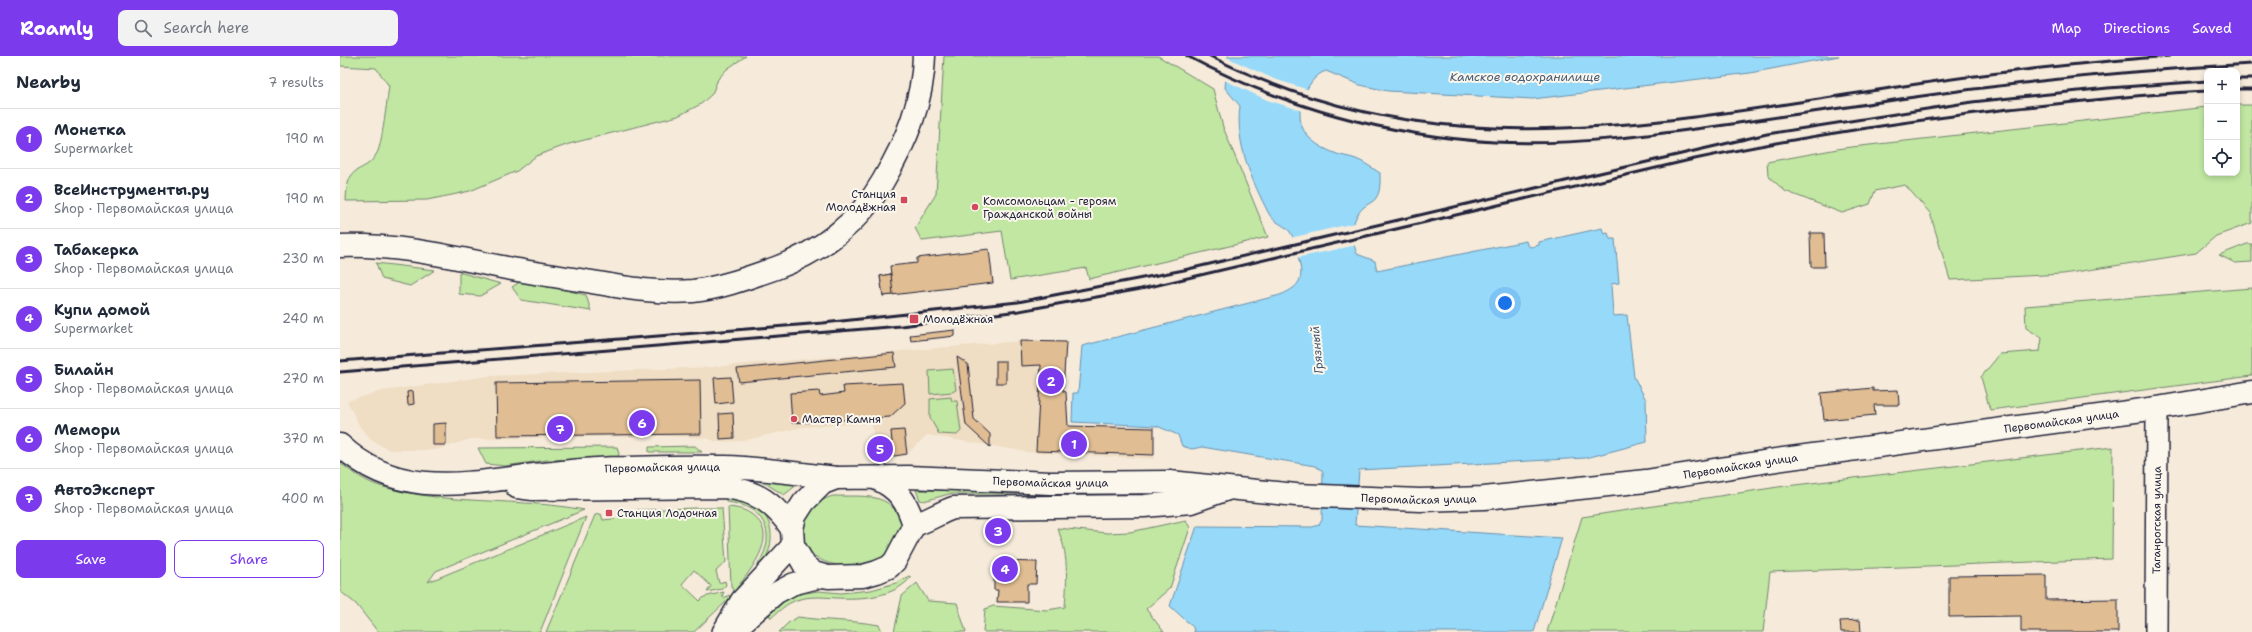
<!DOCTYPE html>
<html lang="en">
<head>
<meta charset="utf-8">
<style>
  :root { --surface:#fff; --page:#f2f2f3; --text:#1f2937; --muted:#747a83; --line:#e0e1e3; --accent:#7c3aed }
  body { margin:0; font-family:"Shantell Sans",sans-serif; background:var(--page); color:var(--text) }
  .controls { position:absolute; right:12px; top:12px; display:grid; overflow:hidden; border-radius:8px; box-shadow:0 2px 6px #0003 }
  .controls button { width:36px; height:36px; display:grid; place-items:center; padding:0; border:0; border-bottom:1px solid var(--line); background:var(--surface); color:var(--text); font:20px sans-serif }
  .you { position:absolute; left:1165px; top:247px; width:14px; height:14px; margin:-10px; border:3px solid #fff; border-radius:50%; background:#1a73e8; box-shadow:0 0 0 6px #1a73e833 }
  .badge { display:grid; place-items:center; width:26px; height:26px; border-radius:50%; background:var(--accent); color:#fff; font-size:13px; font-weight:700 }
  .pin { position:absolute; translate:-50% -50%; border:2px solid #fff; box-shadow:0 1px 4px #0006 }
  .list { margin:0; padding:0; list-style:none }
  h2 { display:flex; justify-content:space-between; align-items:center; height:52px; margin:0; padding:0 16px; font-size:17px }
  h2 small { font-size:13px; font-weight:400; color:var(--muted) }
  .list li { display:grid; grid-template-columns:26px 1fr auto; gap:12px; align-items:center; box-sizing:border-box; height:60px; padding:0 16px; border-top:1px solid var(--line) }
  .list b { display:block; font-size:15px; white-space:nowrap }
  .list p { margin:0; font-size:13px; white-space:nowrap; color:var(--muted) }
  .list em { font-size:13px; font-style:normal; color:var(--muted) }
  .actions { display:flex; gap:8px; padding:12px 16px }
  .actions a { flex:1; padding:9px 0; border:1px solid var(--accent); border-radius:8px; text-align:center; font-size:14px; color:var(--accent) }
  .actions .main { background:var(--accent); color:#fff }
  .icon { flex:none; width:22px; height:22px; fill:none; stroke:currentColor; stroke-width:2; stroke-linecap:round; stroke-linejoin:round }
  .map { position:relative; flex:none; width:1912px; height:576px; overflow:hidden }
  header { display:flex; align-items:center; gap:24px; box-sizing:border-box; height:56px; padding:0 20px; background:var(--accent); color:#fff }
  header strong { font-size:19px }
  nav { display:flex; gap:22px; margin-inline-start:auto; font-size:14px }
  .search { width:280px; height:36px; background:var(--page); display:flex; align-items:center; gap:10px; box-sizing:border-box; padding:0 14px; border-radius:8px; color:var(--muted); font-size:15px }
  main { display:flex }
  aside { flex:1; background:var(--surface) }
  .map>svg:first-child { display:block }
</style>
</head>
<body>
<header>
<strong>Roamly</strong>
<div class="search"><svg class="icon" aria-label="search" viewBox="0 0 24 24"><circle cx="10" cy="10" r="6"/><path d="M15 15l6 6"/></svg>Search here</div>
<nav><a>Map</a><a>Directions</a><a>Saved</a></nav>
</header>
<main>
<aside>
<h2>Nearby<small>7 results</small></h2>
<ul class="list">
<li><span class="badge">1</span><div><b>Монетка</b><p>Supermarket</p></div><em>190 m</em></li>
<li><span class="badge">2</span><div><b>ВсеИнструменты.ру</b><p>Shop · Первомайская улица</p></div><em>190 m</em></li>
<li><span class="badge">3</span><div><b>Табакерка</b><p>Shop · Первомайская улица</p></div><em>230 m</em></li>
<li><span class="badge">4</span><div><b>Купи домой</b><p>Supermarket</p></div><em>240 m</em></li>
<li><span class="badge">5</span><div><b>Билайн</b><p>Shop · Первомайская улица</p></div><em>270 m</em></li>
<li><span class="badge">6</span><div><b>Мемори</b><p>Shop · Первомайская улица</p></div><em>370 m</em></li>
<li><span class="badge">7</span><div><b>АвтоЭксперт</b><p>Shop · Первомайская улица</p></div><em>400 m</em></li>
</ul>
<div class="actions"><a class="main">Save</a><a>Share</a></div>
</aside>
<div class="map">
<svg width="1912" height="576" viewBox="0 0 1912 576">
  <rect width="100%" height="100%" fill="#f6ebda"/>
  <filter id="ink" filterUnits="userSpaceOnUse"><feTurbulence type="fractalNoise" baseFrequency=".025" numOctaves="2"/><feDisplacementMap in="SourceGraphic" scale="8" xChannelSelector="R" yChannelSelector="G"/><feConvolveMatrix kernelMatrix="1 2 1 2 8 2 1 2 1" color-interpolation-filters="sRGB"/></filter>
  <g filter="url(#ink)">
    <polygon fill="#efddc4" points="680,285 726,286 723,335 726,336 728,370 814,372 814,403 687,396 587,379 566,399 535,403 532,367 463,371 402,385 378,386 366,382 318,380 131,383 96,394 49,394 31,384 20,371 7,345 42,335 148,320 371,311"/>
    <g fill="#c1e7a2" stroke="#72846e">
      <path d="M 0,0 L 406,0 L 387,13 L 378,23 L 372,38 L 361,48 L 338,60 L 229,88 L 196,100 L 177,115 L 130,135 L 112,139 L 87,144 L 6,145 C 7,103 24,121 37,97 C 42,89 47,43 49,30 L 36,12 L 0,10 Z"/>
      <polygon points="604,0 818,0 873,33 883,71 928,181 749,223 746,212 670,224 662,175 582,185 575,172 596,138"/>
      <polygon points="1897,49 1912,49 1912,167 1876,180 1856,197 1723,218 1610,224 1590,157 1565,129 1535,135 1530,148 1502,157 1445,135 1428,120 1427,106 1503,92 1867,51 1867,117 1897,117"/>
      <polygon points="1907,188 1912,188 1912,206 1895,207 1879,199"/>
      <polygon points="36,207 95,214 70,230 42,223"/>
      <polygon points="119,216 161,228 140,240 119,238"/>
      <polygon points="183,224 246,239 251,255 181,244 172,231"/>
      <polygon points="1912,232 1912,320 1650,354 1641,321 1660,298 1700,295 1702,282 1686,272 1685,250"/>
      <polygon points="613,313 616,334 612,336 590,338 589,315"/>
      <polygon points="611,341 612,345 617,345 621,375 617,379 599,378 590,362 590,343"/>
      <polygon points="355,390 362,396 309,396 309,391"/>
      <polygon points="277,391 279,398 277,402 207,404 165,410 146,408 138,392"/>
      <polygon points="1773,391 1772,503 1430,516 1423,576 1207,576 1242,461 1438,431"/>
      <path d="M 0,407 C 12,416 26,426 40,430 C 106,450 177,441 244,454 L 96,515 L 88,526 L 246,461 L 200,576 L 38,576 L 16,548 L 0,535 Z"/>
      <polygon points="414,423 458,428 444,439 428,429"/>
      <polygon points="576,434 696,435 696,438 609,438 584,445 580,444"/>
      <path d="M 493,440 C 522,441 553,434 562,470 L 544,502 C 529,507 508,512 492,508 C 451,498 454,451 493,440 Z"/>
      <path d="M 386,441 C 393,442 402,443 408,446 C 435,457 437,488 421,510 L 418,508 C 439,476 422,449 386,446 Z"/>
      <path d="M 388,451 C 399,452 408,454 416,462 C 439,483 407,518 394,536 L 391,530 Z"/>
      <polygon points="356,452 382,452 386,506 376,515 379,527 385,525 386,529 382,533 367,536 371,530 354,514 342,528 360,545 364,541 384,536 382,540 384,542 389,539 390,542 354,576 206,576 255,459 261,458 263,464 281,462 282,458 297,457 296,454"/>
      <path d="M 846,464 L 850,472 L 830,532 L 806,553 L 824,576 L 643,576 L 645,553 L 653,550 L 707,554 L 725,551 C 727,524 729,496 717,472 L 767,477 L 790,476 Z"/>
      <path d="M 569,520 L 571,521 C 554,542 521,543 496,542 C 482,541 464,539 450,547 C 444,550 437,557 431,562 L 428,557 L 443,544 L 459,538 L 478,535 L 501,537 L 531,534 L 556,527 Z"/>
      <polygon points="577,527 588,545 617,547 626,576 554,576 562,540"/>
      <path d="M 458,561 C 485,565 512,564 539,569 L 543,576 L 439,576 L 448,567 Z"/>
    </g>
    <path fill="#97d9f9" stroke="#6890ad" d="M 888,0 L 1499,0 L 1410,17 L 1193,43 L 1048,35 L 1020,29 L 986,15 C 975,18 967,31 963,42 C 954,70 966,85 992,96 C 1000,100 1008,100 1016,103 C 1024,106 1032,112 1040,117 C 1040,124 1041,135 1036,142 C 1034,146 1027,148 1024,151 C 1010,163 1011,182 1017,198 L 1035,205 L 1037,215 L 1186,185 L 1187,189 L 1191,191 L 1199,189 L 1199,186 L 1262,172 L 1264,178 L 1268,177 L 1270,183 L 1275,183 L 1279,227 L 1271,228 L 1273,260 L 1287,259 L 1294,321 L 1306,344 L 1307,386 L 1246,402 L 1019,414 L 1015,469 L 1222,482 L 1194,576 L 854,576 L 853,571 L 830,550 L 857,470 L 972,471 L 979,469 L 982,464 L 983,415 L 975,410 L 862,391 L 852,393 L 842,390 L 838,379 L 817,370 L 732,366 L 733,337 L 738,337 L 742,290 L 940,239 C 965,229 963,219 957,196 C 955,190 954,181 950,176 C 944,168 934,167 929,158 C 912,125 895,88 900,50 L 885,32 Z"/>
    <g fill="#f6ebda">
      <polygon points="886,1 934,23 969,34 963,55 927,44 884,24"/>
      <polygon points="1015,167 1017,189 956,202 950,182"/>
    </g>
    <g fill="#e0bd92" stroke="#22223b">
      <polygon points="1470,177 1484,177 1485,211 1471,211"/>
      <polygon points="649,193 653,227 543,240 540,220 551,218 550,210 577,207 577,202"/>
      <polygon points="551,218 553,239 543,240 540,220"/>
      <polygon points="615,274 615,280 571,285 570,279"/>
      <polygon points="680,285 726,286 723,335 726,336 728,370 814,372 814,399 696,395 701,309 681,310"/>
      <polygon points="554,297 556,311 399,326 397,313"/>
      <polygon points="617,301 628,308 634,363 650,378 650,391 626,369"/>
      <rect x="656" y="305" width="10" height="22"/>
      <polygon points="391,321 393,346 376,348 374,322"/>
      <polygon points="360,324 361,378 157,380 156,327"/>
      <polygon points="563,327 565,347 550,361 452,367 450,337 479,335 480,340 504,337 503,330"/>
      <polygon points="1533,332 1533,335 1558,334 1559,349 1534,349 1535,359 1484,364 1481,337"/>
      <polygon points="73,335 74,348 68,349 67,336"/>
      <polygon points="393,357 394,382 380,383 379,358"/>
      <polygon points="106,367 106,389 93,389 93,368"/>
      <polygon points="564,374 567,398 536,403 535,392 552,386 551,375"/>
      <polygon points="650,468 661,468 660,476 650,476"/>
      <polygon points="659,505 697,506 696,528 687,528 687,546 657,546 658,534 654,534 654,515 659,516"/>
      <polygon points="1706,519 1706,544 1778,543 1778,576 1681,576 1681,560 1609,561 1609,520"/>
      <polygon points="1520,564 1521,576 1501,576 1500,565"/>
    </g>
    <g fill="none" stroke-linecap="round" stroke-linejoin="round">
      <g stroke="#22223b" stroke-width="24">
        <g id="minor">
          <polyline points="383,576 401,545 453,489"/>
          <polyline points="392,576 436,537 453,528 484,520"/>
          <path id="s1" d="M 1816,576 L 1817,352"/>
        </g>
      </g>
      <g stroke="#22223b" stroke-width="25">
        <g id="major">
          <path d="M 0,190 C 57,188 112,201 167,212 C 193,217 220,221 246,225 C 281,231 317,238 353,235 C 381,232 410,221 436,212 C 480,196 520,166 543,125 C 566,86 583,46 584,0"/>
          <path id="s2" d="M 0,389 C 62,448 138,424 213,417 C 238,414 263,412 288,412 C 320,411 353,410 385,411 C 422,412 459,418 496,422"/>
          <path id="s3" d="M 535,422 C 558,432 567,445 574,469 L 555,505 L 549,511 L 537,516 L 523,520 L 488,521 L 474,517 L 465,510 L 453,489 L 452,473 L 455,460 L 464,446 L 483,427 L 496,422 L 568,421 L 710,427 L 830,426 L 956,439 L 1080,444 L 1144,442 L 1306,425 L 1429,405 L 1817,352 L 1912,336"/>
          <path d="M 177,431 L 193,433 L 385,431 C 417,435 434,447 452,473"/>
          <path d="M 574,469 C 588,465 599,457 613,452 L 804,450 L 851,446 L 885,434"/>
        </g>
      </g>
      <use href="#minor" stroke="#fbf7ec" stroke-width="21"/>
      <use href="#major" stroke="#fbf7ec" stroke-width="22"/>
      <g stroke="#22223b" stroke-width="3">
        <path d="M 847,0 C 941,50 1047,80 1154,86 C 1233,90 1314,79 1392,68 C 1448,59 1504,52 1560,43 C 1676,26 1794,14 1912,8"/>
        <path d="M 870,0 C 1095,116 1320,67 1557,31 C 1647,17 1739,7 1830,0"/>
        <polyline points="1897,23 1912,23"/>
        <polyline points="1897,33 1912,33"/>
        <polyline points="0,305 483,267 678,246 844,214 1427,78 1632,46 1768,32 1867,25"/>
        <path d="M 0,316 L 561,270 L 679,255 L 801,233 L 1350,104 C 1455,81 1561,66 1669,53 C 1735,46 1801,38 1867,35"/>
      </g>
    </g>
  </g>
  <g fill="#d1495b" stroke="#fbf7ec" stroke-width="1.5">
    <rect x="560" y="140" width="8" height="8" rx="2"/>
    <circle cx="635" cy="151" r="4"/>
    <rect x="569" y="258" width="10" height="10" rx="2"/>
    <circle cx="454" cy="363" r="4"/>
    <rect x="265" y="453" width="8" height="8" rx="2"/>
  </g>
  <g text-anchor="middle" stroke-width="4" stroke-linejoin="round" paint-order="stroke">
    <g font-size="11" fill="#22223b" stroke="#fbf7ec" text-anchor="start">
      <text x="556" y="142" text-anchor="end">Станция<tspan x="556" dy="13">Молодёжная</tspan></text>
      <text x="643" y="149">Комсомольцам - героям<tspan x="643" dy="13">Гражданской войны</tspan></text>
      <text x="583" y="267">Молодёжная</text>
      <text x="462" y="367">Мастер Камня</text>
      <text x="277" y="461">Станция Лодочная</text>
    </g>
    <g font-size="11" fill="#22223b" stroke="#fbf7ec">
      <text dy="4" stroke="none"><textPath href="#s3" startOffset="1544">Первомайская улица</textPath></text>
      <text dy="4" stroke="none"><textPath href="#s3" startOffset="1220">Первомайская улица</textPath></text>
      <text dy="4" stroke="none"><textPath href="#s2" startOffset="333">Первомайская улица</textPath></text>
      <text dy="4" stroke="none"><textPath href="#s3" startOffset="527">Первомайская улица</textPath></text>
      <text dy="4" stroke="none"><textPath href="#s3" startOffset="896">Первомайская улица</textPath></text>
      <text dy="4" stroke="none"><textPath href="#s1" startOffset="112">Таганрогская улица</textPath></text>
    </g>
    <g font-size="12" font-style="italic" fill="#455974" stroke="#fbf7ec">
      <text x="1185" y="25">Камское водохранилище</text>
      <text transform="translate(977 294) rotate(-95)" y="4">Грязный</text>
    </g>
  </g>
</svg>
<div class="controls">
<button>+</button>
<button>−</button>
<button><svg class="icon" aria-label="locate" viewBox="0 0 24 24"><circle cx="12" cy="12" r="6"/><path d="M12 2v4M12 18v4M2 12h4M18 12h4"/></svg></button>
</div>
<div class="you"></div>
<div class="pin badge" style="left:734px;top:388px">1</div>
<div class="pin badge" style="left:711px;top:325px">2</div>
<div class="pin badge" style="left:658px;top:475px">3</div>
<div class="pin badge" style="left:665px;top:513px">4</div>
<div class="pin badge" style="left:540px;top:393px">5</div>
<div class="pin badge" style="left:302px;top:367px">6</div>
<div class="pin badge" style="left:220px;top:373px">7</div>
</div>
</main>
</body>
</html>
